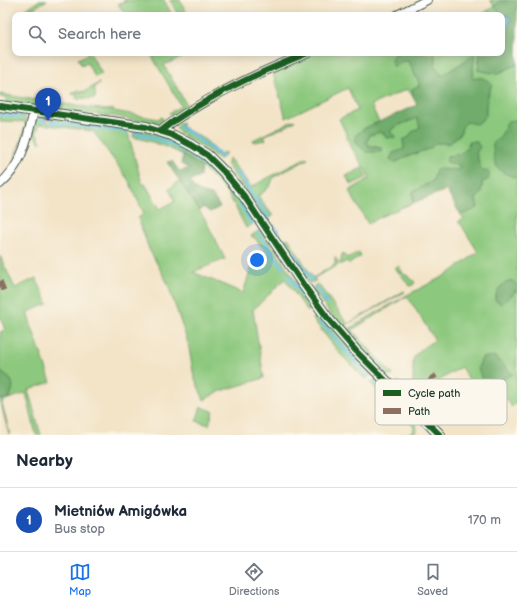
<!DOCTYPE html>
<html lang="en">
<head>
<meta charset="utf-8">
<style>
  :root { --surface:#fff; --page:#f6f6f7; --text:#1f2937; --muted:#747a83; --line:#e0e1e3; --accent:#1a73e8 }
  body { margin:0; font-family:"Balsamiq Sans",sans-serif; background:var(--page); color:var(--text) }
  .you { position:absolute; left:257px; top:260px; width:14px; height:14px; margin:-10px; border:3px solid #fff; border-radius:50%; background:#1a73e8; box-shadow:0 0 0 6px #1a73e833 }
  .badge { display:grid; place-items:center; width:26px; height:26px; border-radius:50%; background:var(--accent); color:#fff; font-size:13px; font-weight:700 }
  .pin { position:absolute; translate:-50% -33px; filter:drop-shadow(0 1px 2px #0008) }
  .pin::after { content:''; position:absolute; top:21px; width:14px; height:12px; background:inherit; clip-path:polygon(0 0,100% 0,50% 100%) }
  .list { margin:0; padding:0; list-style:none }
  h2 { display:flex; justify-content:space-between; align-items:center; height:52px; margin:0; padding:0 16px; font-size:17px }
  h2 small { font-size:13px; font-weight:400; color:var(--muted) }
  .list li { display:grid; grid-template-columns:26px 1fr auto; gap:12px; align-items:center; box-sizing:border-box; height:64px; padding:0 16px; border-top:1px solid var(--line) }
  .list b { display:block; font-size:15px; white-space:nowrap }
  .list p { margin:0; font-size:13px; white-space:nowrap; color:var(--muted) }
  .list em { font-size:13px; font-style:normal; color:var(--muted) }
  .icon { flex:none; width:22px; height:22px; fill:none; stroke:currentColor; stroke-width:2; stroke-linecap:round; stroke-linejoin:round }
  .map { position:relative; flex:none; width:517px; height:435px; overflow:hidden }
  .search { position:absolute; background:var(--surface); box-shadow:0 2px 10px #0003; left:12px; right:12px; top:12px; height:44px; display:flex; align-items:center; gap:10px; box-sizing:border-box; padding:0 14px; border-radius:8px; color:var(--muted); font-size:15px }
  .sheet { height:116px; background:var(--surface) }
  nav { display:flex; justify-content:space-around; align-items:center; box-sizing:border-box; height:56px; border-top:1px solid var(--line); background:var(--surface); font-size:11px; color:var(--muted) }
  nav a { display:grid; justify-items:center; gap:2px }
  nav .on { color:var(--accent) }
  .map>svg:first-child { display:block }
</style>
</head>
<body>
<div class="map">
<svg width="517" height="435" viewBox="0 0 517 435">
  <rect width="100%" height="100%" fill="#fbf7ec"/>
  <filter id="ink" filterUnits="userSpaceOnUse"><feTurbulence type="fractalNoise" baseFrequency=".025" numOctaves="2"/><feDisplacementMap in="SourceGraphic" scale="8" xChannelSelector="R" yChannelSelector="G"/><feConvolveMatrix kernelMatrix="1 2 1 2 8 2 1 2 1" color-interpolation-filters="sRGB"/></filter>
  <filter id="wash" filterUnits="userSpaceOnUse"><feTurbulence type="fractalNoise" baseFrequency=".012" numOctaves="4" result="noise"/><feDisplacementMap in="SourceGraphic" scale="16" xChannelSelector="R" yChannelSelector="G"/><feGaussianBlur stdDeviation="0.9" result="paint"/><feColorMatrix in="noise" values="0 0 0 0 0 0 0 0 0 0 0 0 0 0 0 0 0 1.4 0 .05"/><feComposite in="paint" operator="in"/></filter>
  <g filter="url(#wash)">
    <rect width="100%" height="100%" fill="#f3e4c8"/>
    <g fill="#8cc87d" stroke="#568258">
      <polygon points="40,0 47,0 23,15 16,15"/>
      <polygon points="123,0 164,0 172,15 126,15 118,4 126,2"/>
      <polygon points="170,0 180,0 188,15 178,15"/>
      <polygon points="490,0 502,0 494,6 500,13 496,15 482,15 494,6"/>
      <polygon points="90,53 102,74 95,77 87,63 82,66 78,59"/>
      <polygon points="150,53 192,53 164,65 186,104 187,108 175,116 169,113 181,106"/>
      <path d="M 313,53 L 397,53 L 393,55 L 403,61 L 408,61 L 420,85 L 413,89 L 413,97 L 408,89 L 371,105 L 379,122 L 365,128 L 366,152 L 382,148 L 368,145 L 367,141 L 370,135 L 380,132 L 395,137 L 390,132 L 394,127 L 417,118 L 420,127 L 411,133 L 405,149 L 394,163 L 406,157 L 430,148 L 436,143 L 450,143 L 460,134 L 462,127 L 467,122 L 486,115 C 485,105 488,94 492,84 L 473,78 L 474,55 L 442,76 L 435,66 L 436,60 L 434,53 L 480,53 L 478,70 L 497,74 L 517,64 L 517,120 L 508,121 L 502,134 L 493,145 L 502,172 L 517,178 L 517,285 L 511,280 L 502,304 L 517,290 L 517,402 L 512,407 L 495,383 L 478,394 L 461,367 L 440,380 L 425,408 L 420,409 L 397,385 L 398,380 L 413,396 L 413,359 C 418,350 427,345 435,340 L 407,296 L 352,330 L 393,375 L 392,376 L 386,375 L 347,334 L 346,332 L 350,328 L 407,295 L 448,274 L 478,252 L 462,226 L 458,222 L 464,219 L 461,215 L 478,208 L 476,199 C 488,187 480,168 476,153 L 467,148 C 462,155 456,155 447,156 L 460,166 L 459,170 L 433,181 L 413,192 L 413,203 L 384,215 L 368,224 L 349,191 L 370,178 L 346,138 L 348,137 L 339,119 L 358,110 L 348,88 L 286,118 L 272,70 Z"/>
      <path d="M 99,83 L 99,84 L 95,86 C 94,90 96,93 95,98 L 90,99 L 81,98 L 79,100 L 76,98 L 77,93 L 73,95 L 72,93 L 79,90 L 80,92 L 86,91 Z"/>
      <path d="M 0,94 L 42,101 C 34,110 17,104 6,102 L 7,98 L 0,97 Z"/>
      <polygon points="50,102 107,110 113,109 114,111 158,119 162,117 163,120 161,124 157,124 113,116 57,110 49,106"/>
      <path d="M 0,112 C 7,113 17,112 23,116 C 34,122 21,143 17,152 C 19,161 12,167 6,174 L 16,159 C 15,153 18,148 20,143 C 23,137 24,129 26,122 L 0,121 Z"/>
      <polygon points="39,116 46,117 46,122 51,123 52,118 127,129 142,184 145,184 160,209 175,201 169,189 179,181 206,221 225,259 193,272 243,293 252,265 257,267 269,256 255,238 251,236 261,229 309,301 311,305 308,312 285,279 253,310 264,378 218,392 204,400 194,377 188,343 167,282 149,249 138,218 144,214 129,181 93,131 40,124 36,132 41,142 40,143 36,138 32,130 35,120"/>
      <polygon points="294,120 295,121 285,127 265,135 265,139 266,140 254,142 253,140"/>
      <polygon points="180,123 183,123 181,126 205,140 220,154 224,152 226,154 220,159 217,158 204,148 179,133 176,127"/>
      <path d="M 134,130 C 142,130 151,133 159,135 C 207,151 229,182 256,222 L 246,228 C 241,219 237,209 232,201 C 209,164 174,146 133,137 Z"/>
      <polygon points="307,157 308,159 274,177 270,186 265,191 258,196 273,216 268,219 265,219 231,171 227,163 229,158 251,187"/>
      <polygon points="362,168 367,177 351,185 346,176"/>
      <polygon points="288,238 313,278 335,264 335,257 338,262 338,265 314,278 316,281 309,283 306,281 281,243"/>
      <polygon points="359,252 361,256 349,264 347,261 340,265 342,254 343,253 347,258"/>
      <polygon points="0,256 15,288 36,278 48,304 35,309 27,313 51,382 28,390 41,435 36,435 26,393 3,401 2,403 10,435 9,435 0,400 10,397 11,380 0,371 0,332 5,330 0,316"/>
      <polygon points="399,266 404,275 407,275 410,279 412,279 415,282 413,285 410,286 395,268"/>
      <polygon points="318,284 348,324 404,291 405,292 344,326 340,326 313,291 314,286"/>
      <polygon points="320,317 323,319 372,373 370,376 365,379 341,355 312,318"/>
      <path d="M 373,381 L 378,381 C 387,389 400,399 405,410 L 395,408 L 369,382 Z"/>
      <polygon points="201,407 213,411 209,425 196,421"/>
      <path d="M 401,413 C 409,415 416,419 417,429 C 415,435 409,435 401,435 L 413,432 L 414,427 Z"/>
    </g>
    <g fill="#71ac6c" stroke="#487450">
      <polygon points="502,0 517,0 517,64 497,74 478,70 480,53 502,53 502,31 509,25 508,16 500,13 494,6"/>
      <path d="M 397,53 L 434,53 L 436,60 L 435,66 L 442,76 L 474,55 L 473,78 L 484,78 L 492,84 C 488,94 485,105 486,115 L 481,121 L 476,124 L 467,122 L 462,127 L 460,134 L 450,143 L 436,143 L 431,148 L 406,157 L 394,163 L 390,159 L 393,153 L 404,149 L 403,140 L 409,137 L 411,133 L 420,127 L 417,118 L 394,127 L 390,132 L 396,137 L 386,138 L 384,133 L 380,132 L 370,135 L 367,141 L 368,145 L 372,147 L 382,148 L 382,152 L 366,152 L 357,144 L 355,136 L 365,128 L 417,105 L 413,97 L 412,89 L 420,85 L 408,61 L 403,61 L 394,67 L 391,61 L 393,55 Z"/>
      <path d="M 517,120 L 517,178 C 495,170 494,168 493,144 L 502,134 L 508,121 Z"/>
      <path d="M 476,141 L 480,147 L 476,153 L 481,169 L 489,172 L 489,179 L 482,182 L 481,194 L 476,199 L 478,208 L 461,215 L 446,190 L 413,203 L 413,192 L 433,181 L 436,169 L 459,170 L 460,166 L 447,162 L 447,156 C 458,155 466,154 469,142 Z"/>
      <path d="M 183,155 L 202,167 L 200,177 L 190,181 C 194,191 202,193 212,195 L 220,207 L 210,212 L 203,207 L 200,211 L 167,162 L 172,161 L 179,171 L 190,169 L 181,164 Z"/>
      <path d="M 511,280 L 517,285 L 517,290 L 502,304 L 495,300 C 496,289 501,285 511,280 Z"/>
      <polygon points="494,356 513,374 495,383 483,382 478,368 482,358"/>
      <path d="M 0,371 C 12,381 16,381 10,397 L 0,400 Z"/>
    </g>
    <polygon fill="#66bee3" stroke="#427e8c" points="500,13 511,18 509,25 502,31 502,15 496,15"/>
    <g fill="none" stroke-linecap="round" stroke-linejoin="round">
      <g stroke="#66bee3" stroke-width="3">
        <polyline points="0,114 21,117"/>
        <polyline points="39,120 45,121"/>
        <polyline points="51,122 128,132"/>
        <polyline points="180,127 193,135 222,157"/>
        <path d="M 135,133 C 176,141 213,164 235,197"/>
        <polyline points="236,171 269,218"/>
        <polyline points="240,204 252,224"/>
        <polyline points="274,226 279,233"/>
        <polyline points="258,233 283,268"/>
        <polyline points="285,241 312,280"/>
        <polyline points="288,275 304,298"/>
        <polyline points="316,287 327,303"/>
        <polyline points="319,320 368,376"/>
        <polyline points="375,382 389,396"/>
      </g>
    </g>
  </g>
  <g filter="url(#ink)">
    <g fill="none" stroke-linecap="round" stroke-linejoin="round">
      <g stroke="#3f564a" stroke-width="10">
        <g id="minor">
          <polyline points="397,15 427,0"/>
          <path d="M 161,131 C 177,117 194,108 213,97 C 243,80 275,66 308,53"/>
          <path d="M 0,184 C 23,164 27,139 34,111"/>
        </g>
      </g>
      <g stroke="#3f564a" stroke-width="12">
        <polyline id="tertiary" points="0,106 146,127 172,135 191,145 207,155 224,172 244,196 303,284 329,320 356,351 440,435"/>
      </g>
      <use href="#minor" stroke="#fff" stroke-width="8"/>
      <use href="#tertiary" stroke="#fff" stroke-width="10"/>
      <g stroke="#8d6e63" stroke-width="5" stroke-dasharray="10 5" stroke-linecap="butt">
        <polyline points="0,281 5,293"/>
        <polyline points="408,403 424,390 432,378 437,375"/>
      </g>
      <g stroke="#fbf7ec" stroke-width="8">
        <g id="cycleway">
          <polyline points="0,106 146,127 172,135 191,145 207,155 224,172 244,196 303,284 329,320 356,351 440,435"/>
          <path d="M 161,131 C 177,117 194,108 213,97 C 243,80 275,66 308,53"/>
        </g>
      </g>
      <use href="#cycleway" stroke="#1b5e20" stroke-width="6"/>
    </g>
  </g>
  <rect x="375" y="379" width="132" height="46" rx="6" fill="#fbf7ec" stroke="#b9bfb5" stroke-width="1"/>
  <rect x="383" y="390" width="18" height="6" fill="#1b5e20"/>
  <rect x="383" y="408" width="18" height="6" fill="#8d6e63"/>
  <g font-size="11" fill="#1f3d34">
    <text x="408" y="397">Cycle path</text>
    <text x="408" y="415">Path</text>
  </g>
</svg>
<div class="you"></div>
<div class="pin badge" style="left:48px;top:121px;background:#1a4fb4">1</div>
<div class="search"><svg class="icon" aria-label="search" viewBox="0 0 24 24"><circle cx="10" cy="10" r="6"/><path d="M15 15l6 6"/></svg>Search here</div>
</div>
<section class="sheet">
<h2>Nearby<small></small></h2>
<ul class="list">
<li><span class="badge" style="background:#1a4fb4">1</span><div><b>Mietniów Amigówka</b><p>Bus stop</p></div><em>170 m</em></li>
</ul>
</section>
<nav>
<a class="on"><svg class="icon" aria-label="map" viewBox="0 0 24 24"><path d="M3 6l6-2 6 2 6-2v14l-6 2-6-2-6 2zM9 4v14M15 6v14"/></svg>Map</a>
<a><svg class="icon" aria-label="directions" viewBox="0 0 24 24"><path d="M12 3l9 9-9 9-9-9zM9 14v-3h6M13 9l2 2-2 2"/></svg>Directions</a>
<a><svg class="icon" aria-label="saved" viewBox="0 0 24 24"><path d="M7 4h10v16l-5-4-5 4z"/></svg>Saved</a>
</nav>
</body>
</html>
